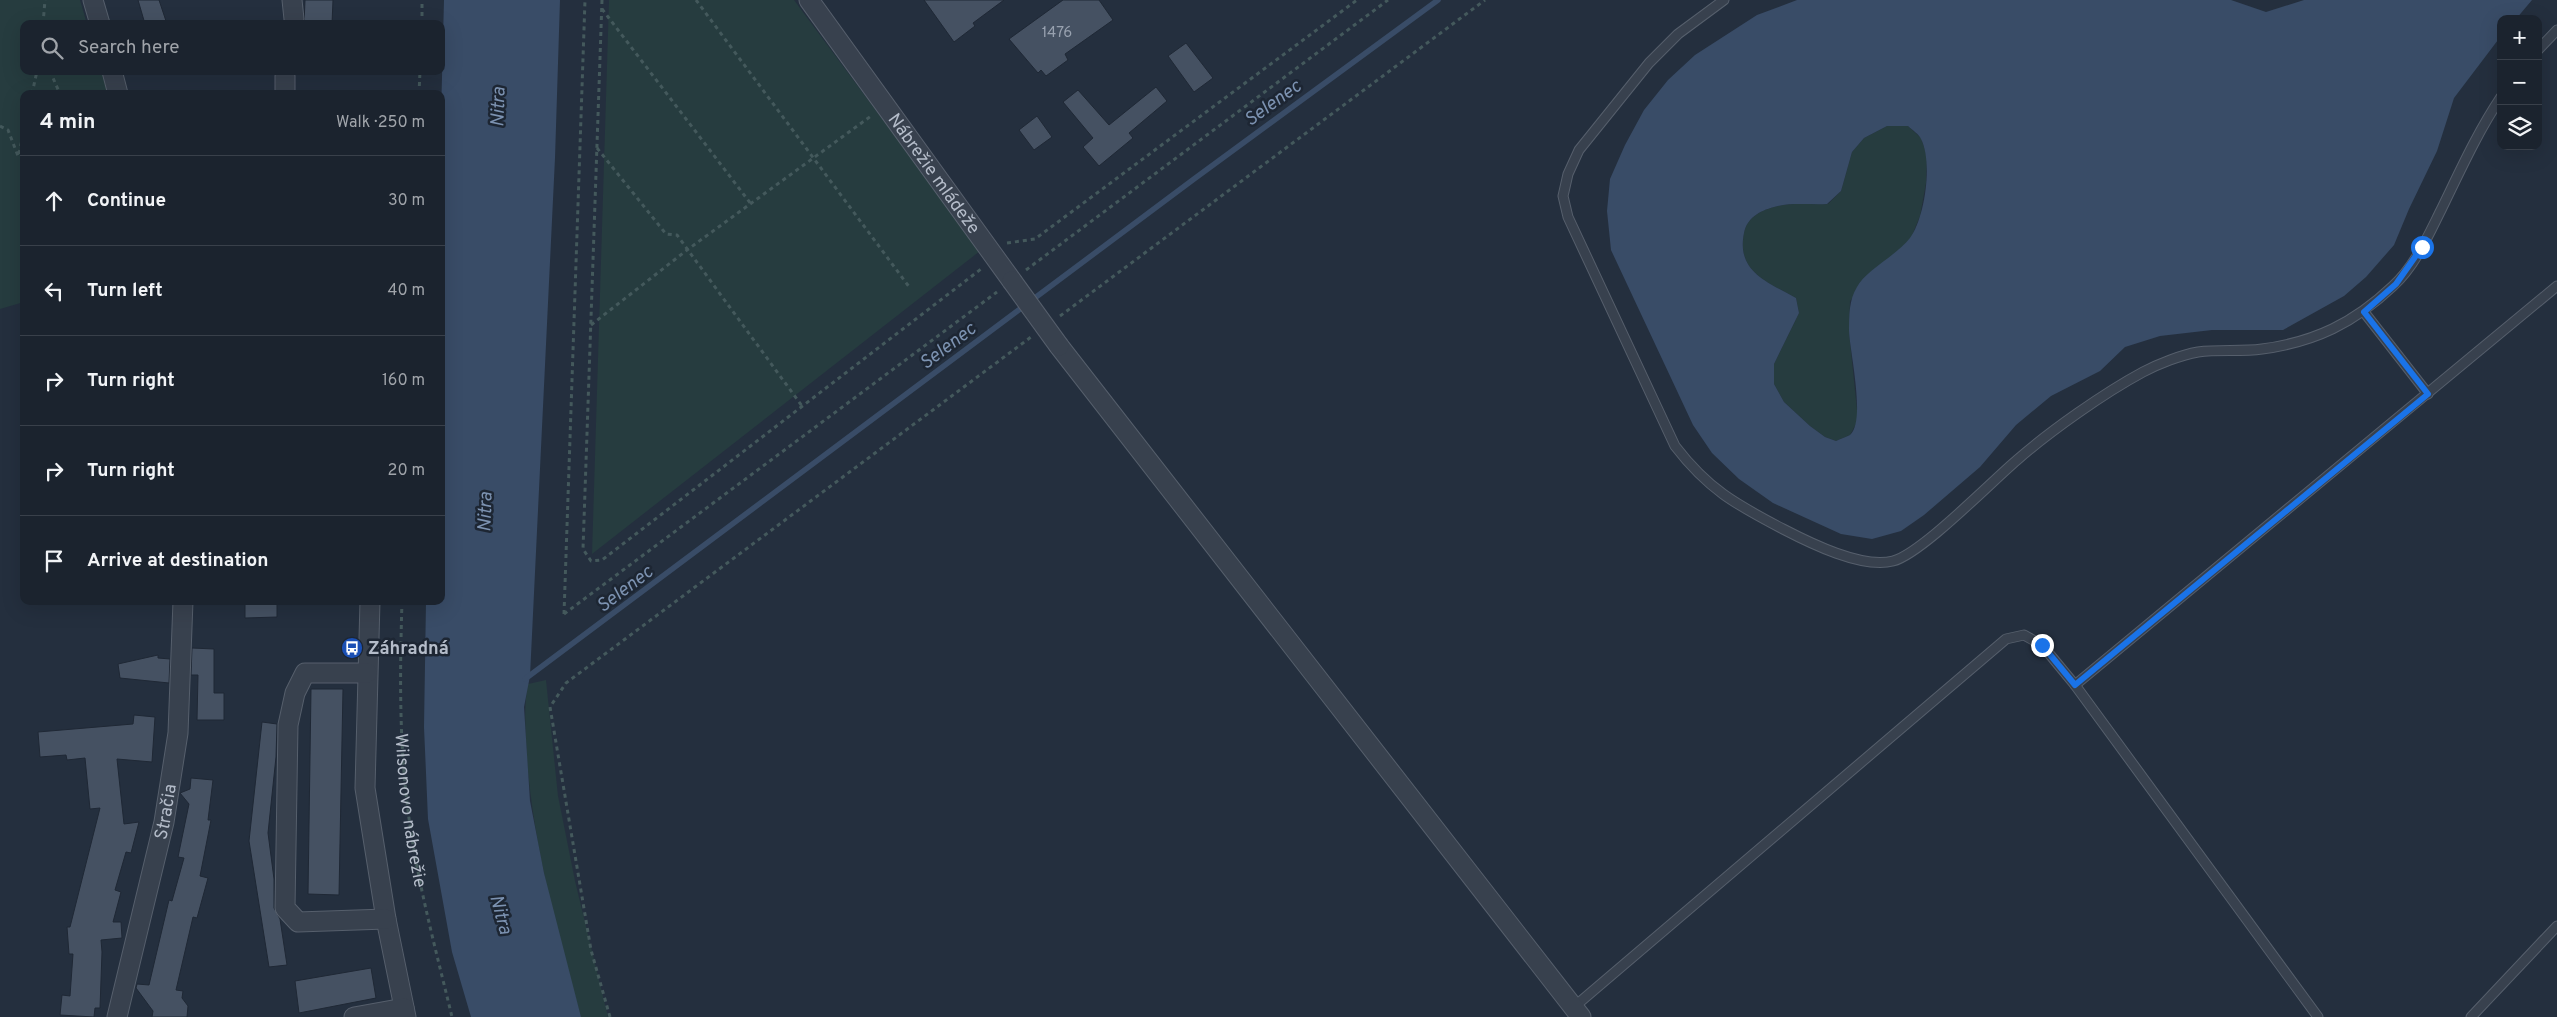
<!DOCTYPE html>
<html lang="en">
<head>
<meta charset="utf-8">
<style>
  :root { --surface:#1b232e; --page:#282f3a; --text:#f1f3f6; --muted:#a0a4aa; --line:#39404a }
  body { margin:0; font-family:Overpass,sans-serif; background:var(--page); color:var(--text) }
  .controls { position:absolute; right:15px; top:15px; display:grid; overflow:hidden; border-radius:10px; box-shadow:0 5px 20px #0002 }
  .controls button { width:45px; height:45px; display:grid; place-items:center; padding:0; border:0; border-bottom:1px solid var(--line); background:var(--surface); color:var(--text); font:25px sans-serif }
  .stop { position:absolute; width:15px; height:15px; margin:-11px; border:4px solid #1a73e8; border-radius:50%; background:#fff }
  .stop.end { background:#1a73e8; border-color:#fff; box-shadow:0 1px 5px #0008 }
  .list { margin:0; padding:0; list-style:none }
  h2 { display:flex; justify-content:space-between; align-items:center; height:65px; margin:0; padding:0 20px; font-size:21px }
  h2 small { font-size:16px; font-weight:400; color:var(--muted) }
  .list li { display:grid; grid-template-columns:32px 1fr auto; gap:15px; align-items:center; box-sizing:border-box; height:90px; padding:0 20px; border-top:1px solid var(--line) }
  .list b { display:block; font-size:19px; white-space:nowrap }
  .list em { font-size:16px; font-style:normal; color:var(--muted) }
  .icon { flex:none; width:28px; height:28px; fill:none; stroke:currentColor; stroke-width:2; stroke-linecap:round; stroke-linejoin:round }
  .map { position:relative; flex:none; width:2557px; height:1017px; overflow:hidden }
  .search { position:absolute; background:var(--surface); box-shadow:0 5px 20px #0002; left:20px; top:20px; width:425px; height:55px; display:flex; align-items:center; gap:12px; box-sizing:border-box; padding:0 18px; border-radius:10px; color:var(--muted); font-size:19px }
  .panel { position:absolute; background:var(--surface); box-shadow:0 5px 20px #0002; left:20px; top:90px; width:425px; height:515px; border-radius:10px }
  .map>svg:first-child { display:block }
</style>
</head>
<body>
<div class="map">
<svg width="2557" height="1017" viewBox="0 0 2557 1017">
  <rect width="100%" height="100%" fill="#242f3e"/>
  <g fill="#263c3f">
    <polygon points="0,0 80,0 87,24 24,24 24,71 102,71 109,94 24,94 24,302 0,309"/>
    <polygon points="609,0 794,0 980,251 592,554"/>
    <path d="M 1887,126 L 1908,126 L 1921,138 L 1927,156 L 1926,183 L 1920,216 L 1911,238 L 1850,301 L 1849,332 L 1858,420 L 1850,435 L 1836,441 L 1825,437 L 1810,426 L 1784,402 L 1774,384 L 1774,364 L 1799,313 L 1796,298 C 1768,282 1736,272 1744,233 C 1747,218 1759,211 1774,207 C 1789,202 1811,205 1828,204 L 1841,191 L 1852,152 L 1864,138 Z"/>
    <path d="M 546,680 L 558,796 L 575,881 L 608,1017 L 581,1017 C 557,933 534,847 527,760 C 526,733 523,710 528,684 Z"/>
  </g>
  <g fill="#394c67" fill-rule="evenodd">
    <polygon points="444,0 560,0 555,158 530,676 524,707 530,801 544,873 581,1017 471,1017 452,952 428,819 424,727 426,601 441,601 441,115"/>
    <path d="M 1797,0 L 2231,0 L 2266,12 L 2304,0 L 2532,0 L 2516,19 L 2501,19 L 2501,36 L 2454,98 L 2437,151 L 2409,209 L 2394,245 L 2366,277 L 2344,296 L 2283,330 L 2212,330 L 2160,336 L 2125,347 L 2100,371 L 2051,396 L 2016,425 L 1980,467 L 1924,515 L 1901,531 L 1872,539 L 1841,534 L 1773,503 L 1739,479 L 1712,453 L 1693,425 L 1611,250 L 1607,211 L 1610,179 L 1625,145 L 1644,110 L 1668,80 L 1695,55 L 1757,15 ZM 1887,126 L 1908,126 C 1912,130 1919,134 1921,139 C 1933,162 1925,218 1910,238 C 1897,255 1865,271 1857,287 C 1849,300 1849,315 1849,331 C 1850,353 1866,421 1850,435 C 1846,437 1840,439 1836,441 L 1825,437 L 1810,426 L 1784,402 L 1774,384 L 1774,364 L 1799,313 L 1796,298 C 1768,282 1736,272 1744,233 C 1747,218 1759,211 1774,207 C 1789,202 1811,205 1827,204 L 1841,191 L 1852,152 L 1864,138 Z"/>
  </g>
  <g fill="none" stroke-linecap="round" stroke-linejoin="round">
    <polyline stroke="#394c67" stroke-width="5.5" points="525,679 1194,179 1438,0"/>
  </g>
  <g fill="#455162" stroke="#1f2835">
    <polygon points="138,0 159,0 167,24 145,24"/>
    <polygon points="305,0 333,0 332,24 304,24"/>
    <polygon points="924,0 1004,0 973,23 975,26 954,42"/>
    <polygon points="1063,0 1099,0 1113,20 1065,54 1068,60 1046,76 1041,70 1038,73 1009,39"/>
    <polygon points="1186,43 1213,78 1194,92 1168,56"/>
    <polygon points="1156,87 1167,101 1129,133 1133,138 1099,166 1083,147 1093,138 1063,102 1078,90 1109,125"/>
    <polygon points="1037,116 1052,137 1034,150 1019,130"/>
    <polygon points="245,601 277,601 277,617 245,618"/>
    <polygon points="192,648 214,649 214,693 224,693 224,720 197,720 198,675 191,675"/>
    <polygon points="158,655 158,658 170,659 169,683 120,678 118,664"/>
    <polygon points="311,689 343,689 339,895 308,894"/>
    <polygon points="134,715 155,717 152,762 117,759 124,824 139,822 131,853 126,852 115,890 121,892 113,922 121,922 122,938 101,940 102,952 100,1008 95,1008 94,1017 60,1015 62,995 70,996 73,954 69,954 67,927 70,927 100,808 90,809 85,758 67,760 66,755 40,757 38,732 133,724"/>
    <polygon points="262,722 277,724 276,757 268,833 274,879 274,908 280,919 287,965 269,967 249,841"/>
    <polygon points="191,778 213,780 208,820 211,820 200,876 208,878 197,918 193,917 176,990 183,991 182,998 188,1006 187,1017 152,1017 153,1011 136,988 137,984 149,985 169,900 172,901 184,858 178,857 189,804 180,793 190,789"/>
    <polygon points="371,968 376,998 299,1013 295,981"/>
  </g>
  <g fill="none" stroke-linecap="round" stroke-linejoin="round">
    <g stroke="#565f6c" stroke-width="11">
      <g id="service">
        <path d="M 1724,0 L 1678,34 L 1649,63 L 1579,150 L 1568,174 L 1563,196 L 1568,217 L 1675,446 C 1708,489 1735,504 1783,529 C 1810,543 1862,569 1893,561 C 1921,554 1991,482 2017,460 C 2050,431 2104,393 2143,372 C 2158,364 2181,355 2198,352 C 2219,349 2241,352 2262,349 C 2315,342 2354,323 2393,286 C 2415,266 2428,236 2441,210 C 2460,171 2477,133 2501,97"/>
        <polyline points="2538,50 2557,30"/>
        <polyline points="2364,312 2428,394"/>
        <polyline points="1574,1007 2006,639 2024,635 2042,645 2075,685"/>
        <polyline points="2318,1017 2075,685 2557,286"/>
        <polyline points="2471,1017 2557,926"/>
      </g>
    </g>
    <g stroke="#565f6c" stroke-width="21">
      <g id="minor">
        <polyline points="93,0 100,24"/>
        <polyline points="292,0 294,19"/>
        <path id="s2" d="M 809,0 L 1012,281"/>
        <polyline points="112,71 118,94"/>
        <polyline points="285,94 285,76"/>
        <polyline points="1059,346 1581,1017"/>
        <polyline points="370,601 365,788 386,919 406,1017"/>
        <polyline points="367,673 305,673 295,693 288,725 285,908 298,922 386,919"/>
        <path id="s3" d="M 117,1017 L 164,822 L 178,733 L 183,601"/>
        <polyline points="354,1017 404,1008"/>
      </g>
    </g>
    <g stroke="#44595c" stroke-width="3" stroke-dasharray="4 4" stroke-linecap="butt">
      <polyline points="602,0 583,549 591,561 602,560 981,269"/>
      <polyline points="696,0 910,288"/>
      <polyline points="602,9 751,204"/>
      <polyline points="43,24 45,0"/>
      <polyline points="422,24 422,0"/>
      <polyline points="50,71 60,94"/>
      <polyline points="32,94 37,71"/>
      <polyline points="419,94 420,71"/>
      <polyline points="0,126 8,130 18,156"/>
      <polyline points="597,148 666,234 677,235 802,406"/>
      <polyline points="19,154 24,130"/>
      <polyline points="1007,243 1035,239 1357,0"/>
      <polyline points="1026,270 1388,0"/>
      <polyline points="1060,316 1485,0"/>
      <polyline points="591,325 687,250 871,116"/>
      <path id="s1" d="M 402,601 C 400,668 399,735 407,802 C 415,874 435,946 452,1017"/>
      <polyline points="564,614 997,292"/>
      <polyline points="564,614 585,0"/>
      <polyline points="610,1017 591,950 550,707 566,683 1031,337"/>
    </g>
    <use href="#service" stroke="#38414e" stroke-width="9"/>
    <use href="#minor" stroke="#38414e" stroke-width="19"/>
    <g stroke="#565f6c" stroke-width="21" stroke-linecap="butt">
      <polyline id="minor-bridge" points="1012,281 1059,346"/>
    </g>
    <use href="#minor-bridge" stroke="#38414e" stroke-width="19"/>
  </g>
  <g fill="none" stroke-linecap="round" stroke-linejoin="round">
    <polyline stroke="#1a73e8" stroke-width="6" points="2042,645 2075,685 2428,394 2364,312 2396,284 2422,247"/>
  </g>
  <defs>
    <g id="bus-disc" transform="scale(1.125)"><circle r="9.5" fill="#1a4fb4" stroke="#1d2633"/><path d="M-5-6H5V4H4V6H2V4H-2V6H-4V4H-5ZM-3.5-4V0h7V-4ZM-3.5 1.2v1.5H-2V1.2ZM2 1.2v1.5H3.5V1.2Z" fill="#fff"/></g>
  </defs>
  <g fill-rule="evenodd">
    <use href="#bus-disc" x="352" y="648"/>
  </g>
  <g text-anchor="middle" stroke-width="5" stroke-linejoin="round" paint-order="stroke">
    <g font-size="15" fill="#98a1af">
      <text x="1057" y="37">1476</text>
    </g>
    <g font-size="18" fill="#b4bcc9" stroke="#1d2633">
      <text dy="6" stroke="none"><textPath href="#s2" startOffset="214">Nábrežie mládeže</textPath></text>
      <text dy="6" stroke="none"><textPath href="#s3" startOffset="211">Stračia</textPath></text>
      <text dy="6" stroke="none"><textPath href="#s1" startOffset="210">Wilsonovo nábrežie</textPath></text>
    </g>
    <g font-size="18" font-weight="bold" fill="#b4bcc9" stroke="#1d2633" text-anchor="start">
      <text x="368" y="654">Záhradná</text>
    </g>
    <g font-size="19" font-style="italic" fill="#7c92b1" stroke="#1d2633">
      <text transform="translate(1272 102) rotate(-36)" y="7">Selenec</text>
      <text transform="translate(497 107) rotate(-88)" y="7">Nitra</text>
      <text transform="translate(947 345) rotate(-37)" y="7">Selenec</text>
      <text transform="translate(484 512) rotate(-88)" y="7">Nitra</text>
      <text transform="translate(624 588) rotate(-37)" y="7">Selenec</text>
      <text transform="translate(502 914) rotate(75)" y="7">Nitra</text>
    </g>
  </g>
</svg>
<div class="controls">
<button>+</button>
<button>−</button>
<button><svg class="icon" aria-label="layers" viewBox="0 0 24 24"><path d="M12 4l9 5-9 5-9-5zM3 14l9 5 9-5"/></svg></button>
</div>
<div class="stop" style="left:2422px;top:247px"></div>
<div class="stop end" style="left:2042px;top:645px"></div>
<div class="search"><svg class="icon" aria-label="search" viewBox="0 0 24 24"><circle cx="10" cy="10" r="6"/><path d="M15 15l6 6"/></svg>Search here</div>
<section class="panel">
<h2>4 min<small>Walk · 250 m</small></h2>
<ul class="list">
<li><svg class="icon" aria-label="ahead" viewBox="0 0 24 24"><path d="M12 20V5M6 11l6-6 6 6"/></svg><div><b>Continue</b></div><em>30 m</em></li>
<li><svg class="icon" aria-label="left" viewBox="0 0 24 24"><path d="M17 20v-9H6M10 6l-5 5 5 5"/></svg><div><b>Turn left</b></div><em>40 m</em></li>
<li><svg class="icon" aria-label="right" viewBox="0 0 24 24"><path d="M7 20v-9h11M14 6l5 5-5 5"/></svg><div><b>Turn right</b></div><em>160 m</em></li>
<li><svg class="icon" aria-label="right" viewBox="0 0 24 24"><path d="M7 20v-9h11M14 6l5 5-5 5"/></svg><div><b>Turn right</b></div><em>20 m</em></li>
<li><svg class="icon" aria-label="arrive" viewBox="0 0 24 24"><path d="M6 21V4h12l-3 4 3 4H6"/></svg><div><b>Arrive at destination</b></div></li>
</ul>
</section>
</div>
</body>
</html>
